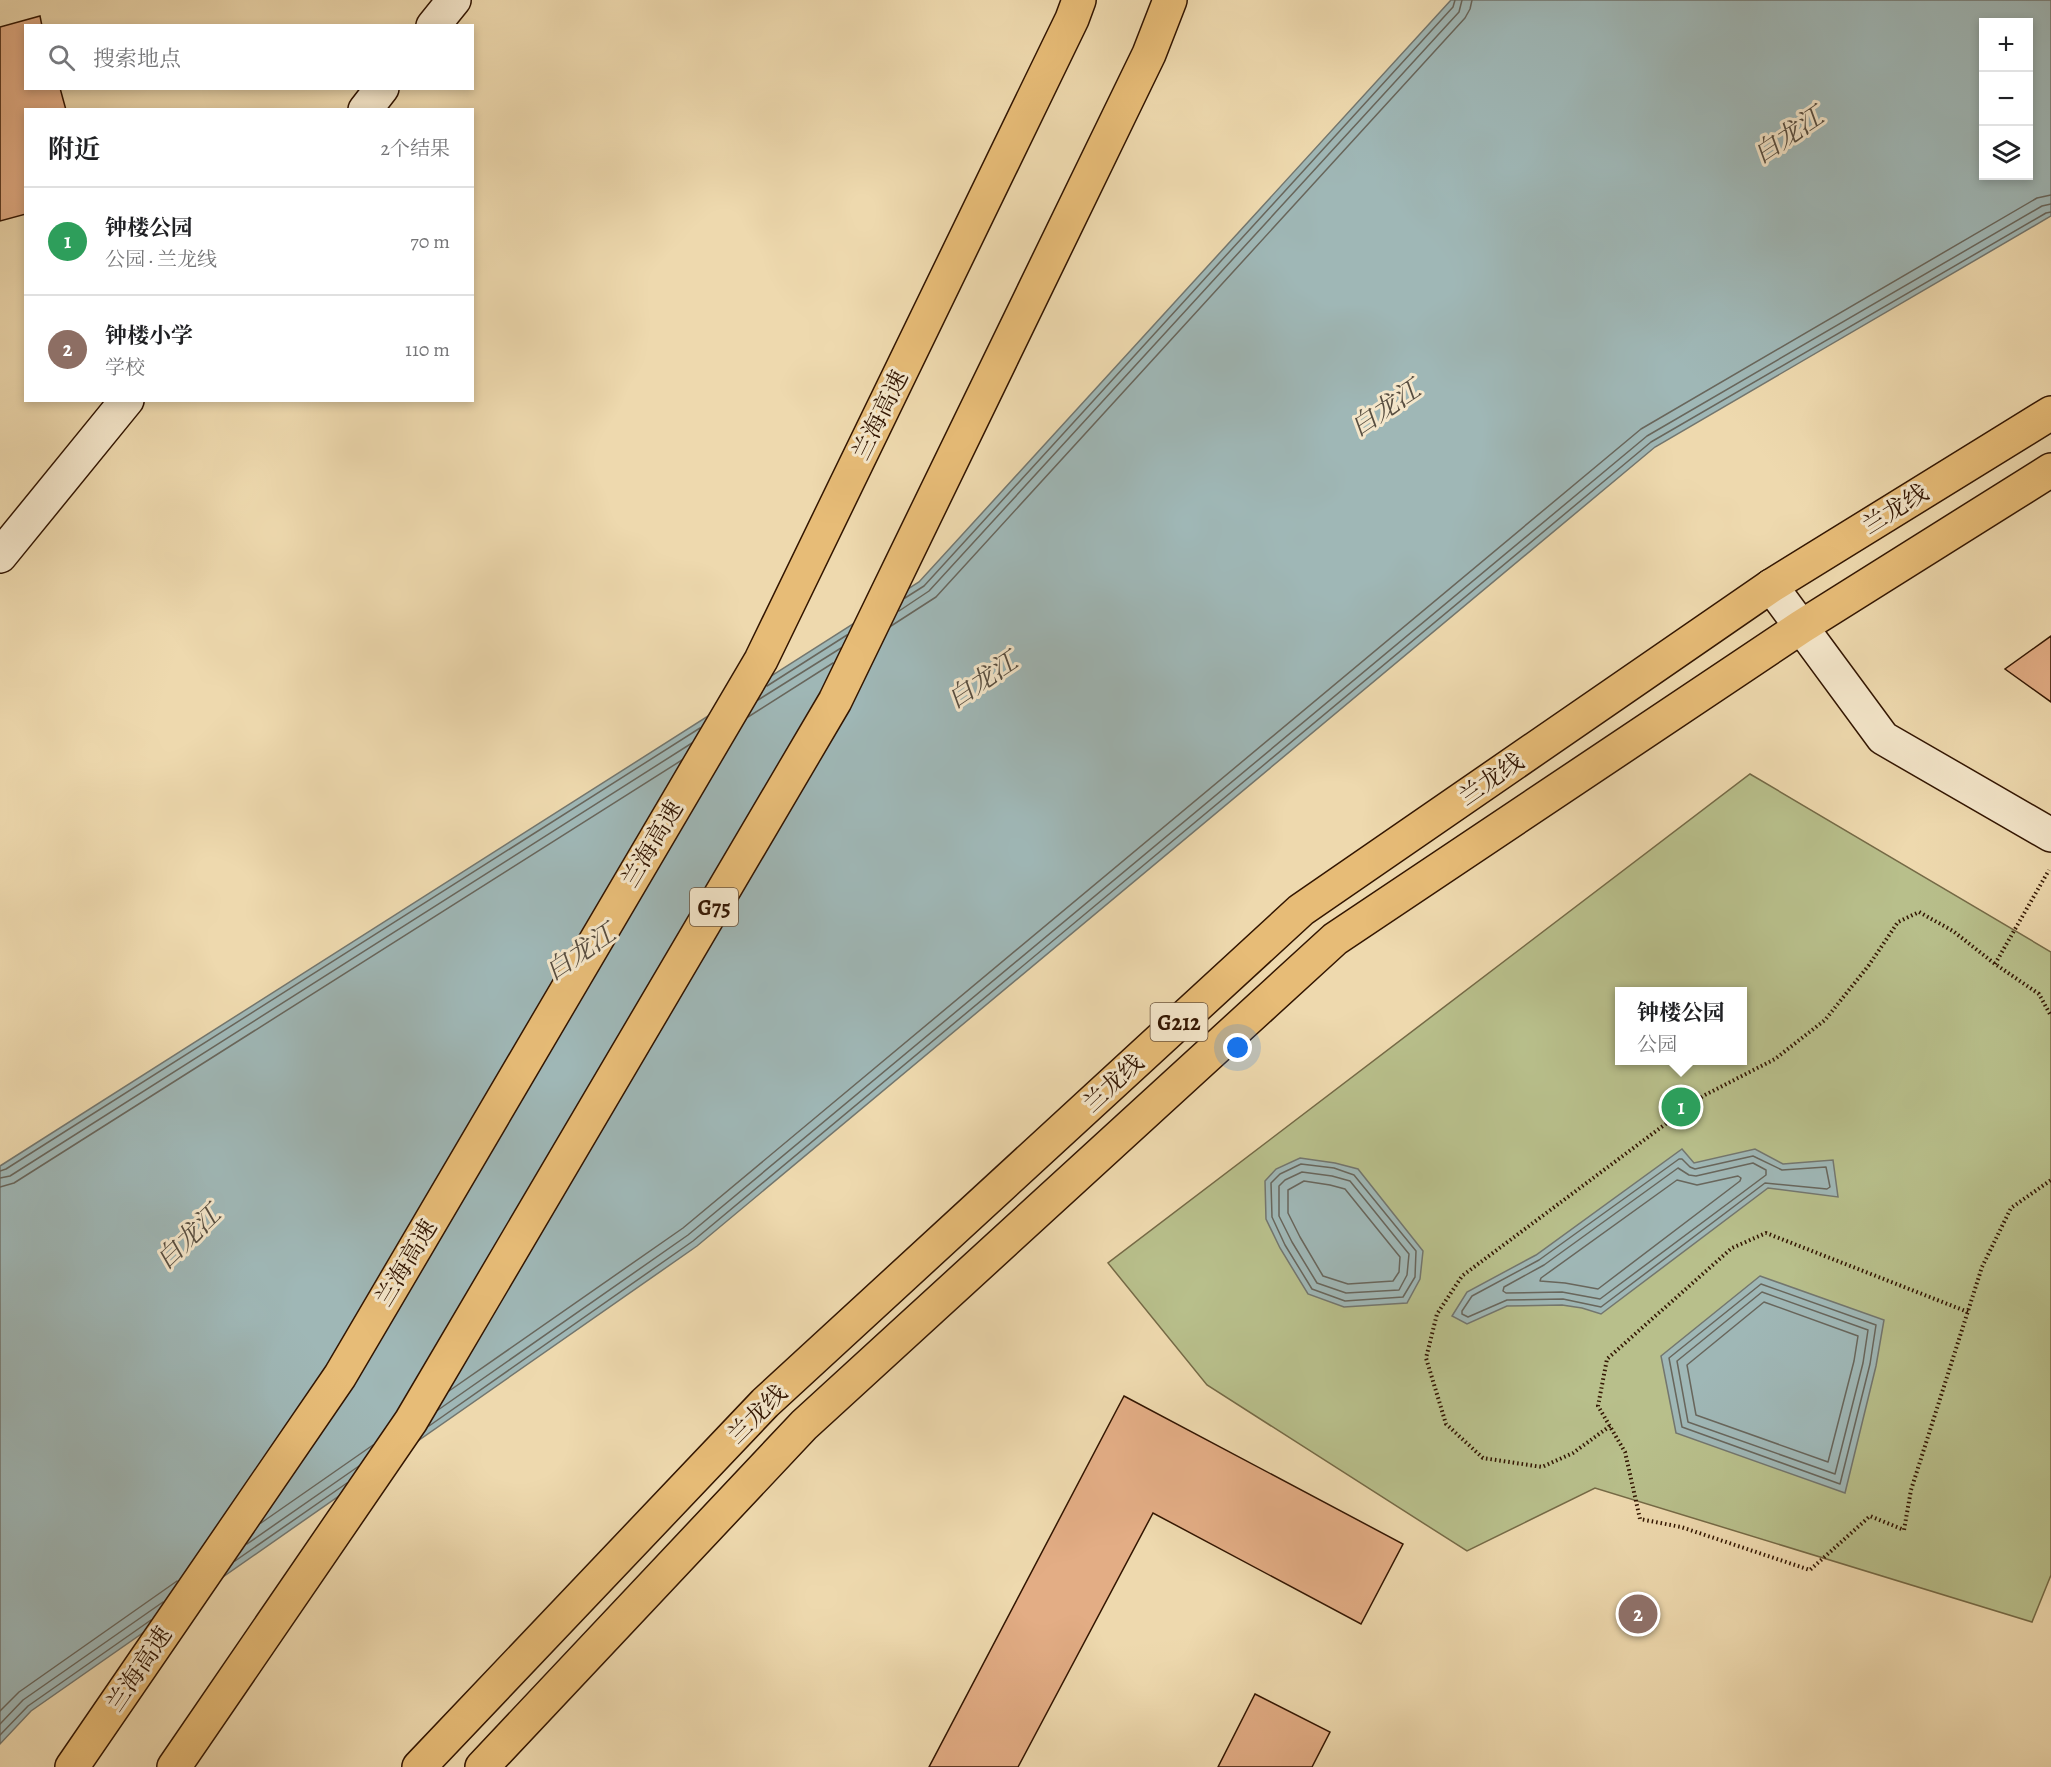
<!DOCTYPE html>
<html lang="zh">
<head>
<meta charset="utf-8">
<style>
  :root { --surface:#fff; --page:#f2f2f2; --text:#202124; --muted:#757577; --line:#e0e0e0; --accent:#db2777 }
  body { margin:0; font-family:Alegreya,"Noto Serif SC",serif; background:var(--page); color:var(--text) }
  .controls { position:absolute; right:18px; top:18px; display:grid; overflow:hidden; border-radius:0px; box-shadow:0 3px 9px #0003 }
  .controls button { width:54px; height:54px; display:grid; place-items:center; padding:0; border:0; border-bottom:2px solid var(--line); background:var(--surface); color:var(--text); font:30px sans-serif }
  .you { position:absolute; left:1238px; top:1048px; width:21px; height:21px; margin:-15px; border:4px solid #fff; border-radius:50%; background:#1a73e8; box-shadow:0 0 0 9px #1a73e833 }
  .badge { display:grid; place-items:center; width:39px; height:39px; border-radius:50%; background:var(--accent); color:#fff; font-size:20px; font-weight:700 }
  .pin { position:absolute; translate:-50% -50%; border:3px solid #fff; box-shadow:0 2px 6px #0006 }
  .popup { position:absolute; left:1615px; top:987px; width:132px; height:78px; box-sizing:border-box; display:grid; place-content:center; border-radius:0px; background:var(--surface); filter:drop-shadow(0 2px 4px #0005); font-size:20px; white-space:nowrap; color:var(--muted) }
  .popup b { font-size:22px; color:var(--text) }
  .popup::after { content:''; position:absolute; left:50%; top:100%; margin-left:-12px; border:12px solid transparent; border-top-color:var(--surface) }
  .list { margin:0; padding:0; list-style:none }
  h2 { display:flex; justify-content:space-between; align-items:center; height:78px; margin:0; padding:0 24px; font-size:26px }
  h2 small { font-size:20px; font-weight:400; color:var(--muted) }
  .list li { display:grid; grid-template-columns:39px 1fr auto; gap:18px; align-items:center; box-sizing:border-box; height:108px; padding:0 24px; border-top:2px solid var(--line) }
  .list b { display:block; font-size:22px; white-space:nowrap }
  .list p { margin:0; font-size:20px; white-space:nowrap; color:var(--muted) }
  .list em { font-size:20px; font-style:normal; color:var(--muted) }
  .icon { flex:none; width:33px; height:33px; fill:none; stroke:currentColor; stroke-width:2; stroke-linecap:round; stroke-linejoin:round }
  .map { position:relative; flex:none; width:2051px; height:1767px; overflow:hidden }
  .search { position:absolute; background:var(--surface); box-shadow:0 3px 9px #0003; left:24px; top:24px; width:450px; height:66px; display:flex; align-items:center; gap:15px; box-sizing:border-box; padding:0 21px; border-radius:0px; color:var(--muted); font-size:22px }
  .panel { position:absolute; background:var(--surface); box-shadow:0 3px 9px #0003; left:24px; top:108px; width:450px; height:294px; border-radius:0px }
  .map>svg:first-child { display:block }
</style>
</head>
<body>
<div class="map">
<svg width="2051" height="1767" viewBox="0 0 2051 1767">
  <rect width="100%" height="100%" fill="#eed9ae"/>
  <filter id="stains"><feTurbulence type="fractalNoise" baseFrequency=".00333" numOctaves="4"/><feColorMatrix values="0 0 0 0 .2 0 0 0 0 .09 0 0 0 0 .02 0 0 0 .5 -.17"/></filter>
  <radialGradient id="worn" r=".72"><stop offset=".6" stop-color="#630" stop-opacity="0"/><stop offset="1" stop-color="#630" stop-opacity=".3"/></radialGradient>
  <path fill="#b8bf8b" stroke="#756a46" stroke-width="1.5" fill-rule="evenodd" d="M 1750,774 L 2051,952 L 2051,1575 L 2032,1622 L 1595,1488 L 1467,1551 L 1207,1385 L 1108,1263 ZM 1620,992 L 1742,992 L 1742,1060 L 1620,1060 Z"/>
  <g fill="#9fb7b6" stroke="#73766e" stroke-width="1.5" fill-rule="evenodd">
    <path d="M 1451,0 L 2051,0 L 2051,216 L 1655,447 L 697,1246 L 31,1711 L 0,1744 L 0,1166 L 919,582 ZM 1984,22 L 2028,22 L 2028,176 L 1984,176 Z"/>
    <polygon points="1682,1149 1694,1163 1755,1149 1783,1164 1833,1160 1838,1197 1768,1188 1601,1314 1582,1308 1562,1305 1507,1306 1467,1324 1452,1316 1467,1292 1536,1255"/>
    <polygon points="1300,1158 1335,1163 1358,1169 1423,1251 1420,1279 1407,1303 1344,1307 1308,1294 1280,1248 1266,1219 1265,1181 1276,1169"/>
    <polygon points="1760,1276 1884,1320 1876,1366 1845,1493 1676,1433 1661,1356"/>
  </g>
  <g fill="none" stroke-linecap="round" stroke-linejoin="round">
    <g stroke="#68665c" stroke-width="1.5">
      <polyline points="905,598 924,586 1453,7 1455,0"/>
      <polyline points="899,611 929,591 1459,12 1462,0"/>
      <polyline points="891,626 936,597 1465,18 1470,9 1472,0"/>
      <polyline points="767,686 847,635"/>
      <polyline points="758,700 841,648"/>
      <polyline points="748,717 833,663"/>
      <polygon points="1753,1156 1782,1170 1826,1167 1830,1187 1827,1189 1765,1183 1601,1307 1563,1299 1507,1300 1468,1317 1462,1314 1462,1311 1472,1296 1539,1260 1679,1159 1682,1159 1690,1167 1695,1169"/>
      <polygon points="1753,1163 1766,1170 1766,1175 1600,1299 1562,1292 1506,1293 1503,1291 1504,1287 1544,1265 1678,1168 1689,1175 1696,1176"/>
      <polygon points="1301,1164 1334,1168 1354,1175 1416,1251 1415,1277 1403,1297 1345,1301 1312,1289 1285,1245 1272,1217 1271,1183 1280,1174"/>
      <polyline points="0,1171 6,1169 700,728"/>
      <polygon points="1302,1172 1332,1176 1350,1181 1409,1254 1407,1275 1399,1290 1346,1293 1317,1283 1292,1242 1279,1216 1279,1186 1285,1180"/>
      <polygon points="1738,1176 1741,1178 1740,1181 1598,1289 1565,1283 1540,1281 1541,1278 1677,1180 1697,1185"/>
      <polyline points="0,1178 10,1176 692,743"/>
      <polygon points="1304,1181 1330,1185 1345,1189 1400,1257 1399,1272 1393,1281 1348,1284 1323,1276 1300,1237 1288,1213 1288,1190"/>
      <polyline points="0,1187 14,1183 682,760"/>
      <polygon points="1761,1284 1876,1325 1870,1364 1840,1484 1682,1427 1669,1358"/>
      <polygon points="1762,1292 1868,1330 1863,1363 1835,1474 1688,1422 1677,1361"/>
      <polygon points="1764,1302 1858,1336 1854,1361 1828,1462 1696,1415 1687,1365"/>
      <polyline points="449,1391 683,1228 1641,429 2037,198 2051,195"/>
      <polyline points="438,1410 688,1235 1647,436 2042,206 2051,204"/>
      <polyline points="429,1426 693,1241 1651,442 2046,213 2051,212"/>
      <polyline points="261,1523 373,1445"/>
      <polyline points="247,1544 359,1466"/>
      <polyline points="235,1561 347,1483"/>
      <polyline points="0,1711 19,1692 177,1581"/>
      <polyline points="0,1724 23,1700 163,1602"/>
      <polyline points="0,1735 28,1706 151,1620"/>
    </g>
  </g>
  <g fill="#e3ad85" stroke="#321501" stroke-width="1.5">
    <polygon points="40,16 42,26 26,26 26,88 60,88 66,110 26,110 26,214 0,221 0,27"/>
    <polygon points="2051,636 2051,702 2005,669"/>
    <polygon points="1124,1396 1403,1544 1361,1624 1153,1513 1018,1767 929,1767"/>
    <polygon points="1255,1694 1330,1732 1312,1767 1218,1767"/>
  </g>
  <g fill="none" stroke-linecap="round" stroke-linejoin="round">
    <g stroke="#321501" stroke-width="36">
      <g id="secondary">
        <polyline points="433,26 454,0"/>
        <polyline points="365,110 382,88"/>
        <polyline points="0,556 127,400"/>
        <polyline points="1771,586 1883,738 2051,835"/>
      </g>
    </g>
    <g stroke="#321501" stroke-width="36">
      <g id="highway">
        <polyline points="72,1767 340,1376 761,660 1072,19 1079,0"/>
        <polyline points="174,1767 411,1421 835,701 1149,54 1170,0"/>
        <polyline points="419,1767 765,1403 1301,910 1771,586 2051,413"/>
        <polyline points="482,1767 804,1425 1335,939 1801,627 2051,470"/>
      </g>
    </g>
    <g stroke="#321501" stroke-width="4" stroke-dasharray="1.5 3" stroke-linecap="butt">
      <polyline points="1995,964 2049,870"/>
      <polyline points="1968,1312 1766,1233 1732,1248 1607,1359 1598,1406 1625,1452 1640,1519 1681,1527 1810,1570 1870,1516 1904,1530 1911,1490 1982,1267 2011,1208 2051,1180"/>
      <polyline points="1610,1426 1573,1453 1542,1467 1483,1458 1446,1424 1426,1358 1437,1314 1462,1276 1703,1096 1775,1059 1825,1020 1869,965 1898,922 1919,912 1953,931 1995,964 2039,994 2051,1016"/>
    </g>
    <use href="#secondary" stroke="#f4e6ca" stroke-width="33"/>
    <use href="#highway" stroke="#e7bc77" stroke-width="33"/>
  </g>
  <g text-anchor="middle" stroke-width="6" stroke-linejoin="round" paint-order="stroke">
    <g fill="#f4e6ca" stroke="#6c543d" stroke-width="1.5">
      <rect x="690" y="888" width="48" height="38" rx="4.5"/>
      <rect x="1150.5" y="1003" width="57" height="38" rx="4.5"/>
    </g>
    <g font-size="22" font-weight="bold" fill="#321501">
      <text x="714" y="915">G75</text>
      <text x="1179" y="1030">G212</text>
    </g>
    <g font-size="24" fill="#321501" stroke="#f4e6ca">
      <text transform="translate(880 415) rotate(-64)" y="8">兰海高速</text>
      <text transform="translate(1895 509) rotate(-32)" y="8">兰龙线</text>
      <text transform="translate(1491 779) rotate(-35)" y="8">兰龙线</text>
      <text transform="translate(652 844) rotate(-59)" y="8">兰海高速</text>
      <text transform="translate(1113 1083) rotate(-43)" y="8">兰龙线</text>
      <text transform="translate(406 1263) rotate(-59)" y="8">兰海高速</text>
      <text transform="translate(757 1414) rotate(-45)" y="8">兰龙线</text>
      <text transform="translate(139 1669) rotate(-56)" y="8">兰海高速</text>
    </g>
    <g font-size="26" font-style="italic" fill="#584e40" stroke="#f4e6ca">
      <text transform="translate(1788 135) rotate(-34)" y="9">白龙江</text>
      <text transform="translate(1385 408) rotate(-34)" y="9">白龙江</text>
      <text transform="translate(982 680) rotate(-34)" y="9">白龙江</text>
      <text transform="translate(580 952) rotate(-34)" y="9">白龙江</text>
      <text transform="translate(188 1237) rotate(-44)" y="9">白龙江</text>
    </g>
  </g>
  <rect width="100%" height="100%" filter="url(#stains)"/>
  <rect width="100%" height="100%" fill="url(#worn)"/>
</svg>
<div class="controls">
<button>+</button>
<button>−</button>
<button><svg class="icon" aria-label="layers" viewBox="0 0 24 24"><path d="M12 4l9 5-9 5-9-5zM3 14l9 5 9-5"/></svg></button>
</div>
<div class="you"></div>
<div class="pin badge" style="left:1681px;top:1107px;background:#2e9e5b">1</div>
<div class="popup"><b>钟楼公园</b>公园</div>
<div class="pin badge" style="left:1638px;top:1614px;background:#8d6e63">2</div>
<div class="search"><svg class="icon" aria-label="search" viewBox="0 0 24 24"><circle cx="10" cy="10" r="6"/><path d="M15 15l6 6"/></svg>搜索地点</div>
<section class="panel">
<h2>附近<small>2个结果</small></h2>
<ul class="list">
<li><span class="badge" style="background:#2e9e5b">1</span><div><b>钟楼公园</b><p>公园 · 兰龙线</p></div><em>70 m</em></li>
<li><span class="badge" style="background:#8d6e63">2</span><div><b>钟楼小学</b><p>学校</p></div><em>110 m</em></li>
</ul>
</section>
</div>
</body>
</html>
